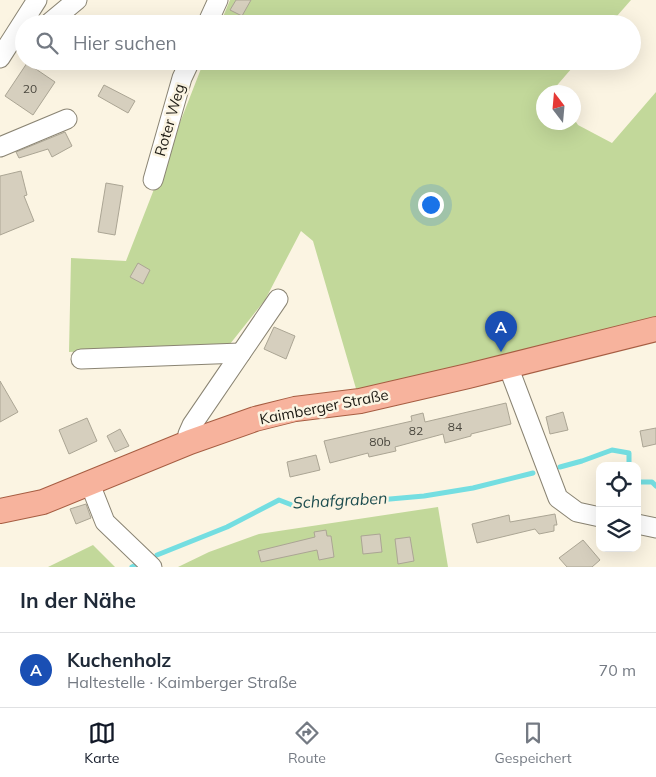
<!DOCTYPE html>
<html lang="de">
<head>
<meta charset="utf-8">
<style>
  :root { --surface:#fff; --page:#f6f6f7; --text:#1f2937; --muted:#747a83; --line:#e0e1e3; --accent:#111827 }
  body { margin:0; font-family:Mulish,sans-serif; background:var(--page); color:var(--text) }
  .controls { position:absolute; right:15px; bottom:15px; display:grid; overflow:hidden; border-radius:10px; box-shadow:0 5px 20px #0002 }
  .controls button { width:45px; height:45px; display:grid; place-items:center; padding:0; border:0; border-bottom:1px solid var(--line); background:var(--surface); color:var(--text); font:25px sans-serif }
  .compass { position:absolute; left:536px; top:85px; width:45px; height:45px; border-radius:50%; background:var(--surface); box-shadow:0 5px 20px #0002; rotate:344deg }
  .you { position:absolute; left:430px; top:204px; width:18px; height:18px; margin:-12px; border:4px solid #fff; border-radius:50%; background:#1a73e8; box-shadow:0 0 0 8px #1a73e833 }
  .badge { display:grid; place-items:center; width:32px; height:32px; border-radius:50%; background:var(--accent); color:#fff; font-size:16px; font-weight:700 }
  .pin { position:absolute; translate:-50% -41px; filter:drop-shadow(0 1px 2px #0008) }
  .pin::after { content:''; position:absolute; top:26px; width:18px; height:15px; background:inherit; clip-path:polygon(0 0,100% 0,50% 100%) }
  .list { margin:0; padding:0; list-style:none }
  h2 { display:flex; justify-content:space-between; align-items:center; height:65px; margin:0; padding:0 20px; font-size:21px }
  h2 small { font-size:16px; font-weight:400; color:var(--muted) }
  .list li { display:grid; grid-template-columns:32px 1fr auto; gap:15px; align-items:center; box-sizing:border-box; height:75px; padding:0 20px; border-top:1px solid var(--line) }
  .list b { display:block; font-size:19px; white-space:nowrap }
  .list p { margin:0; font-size:16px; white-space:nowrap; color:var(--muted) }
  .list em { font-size:16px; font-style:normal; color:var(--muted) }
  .icon { flex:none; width:28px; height:28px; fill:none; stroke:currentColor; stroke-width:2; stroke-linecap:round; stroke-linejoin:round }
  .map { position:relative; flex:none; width:656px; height:567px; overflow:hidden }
  .search { position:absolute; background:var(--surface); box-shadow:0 5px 20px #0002; left:15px; right:15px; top:15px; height:55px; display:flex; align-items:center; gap:12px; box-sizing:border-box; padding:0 18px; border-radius:28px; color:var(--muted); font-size:19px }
  .sheet { height:140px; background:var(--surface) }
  nav { display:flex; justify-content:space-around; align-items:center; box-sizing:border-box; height:70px; border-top:1px solid var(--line); background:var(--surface); font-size:14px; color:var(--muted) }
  nav a { display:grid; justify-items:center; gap:2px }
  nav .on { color:var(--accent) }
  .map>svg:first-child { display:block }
</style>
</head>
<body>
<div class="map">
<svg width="656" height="567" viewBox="0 0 656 567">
  <rect width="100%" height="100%" fill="#fbf4e2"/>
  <g fill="#c2d89a">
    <polygon points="230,0 631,0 610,24 220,24"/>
    <polygon points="204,61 578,61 553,90 555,92 544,92 544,122 574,122 574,119 578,125 612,143 656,92 656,321 357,392 313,241 301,231 265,300 230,344 69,352 71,258 126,261"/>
    <polygon points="438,507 448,567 178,567 209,552 259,534"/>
    <polygon points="93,545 115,567 48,567"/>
  </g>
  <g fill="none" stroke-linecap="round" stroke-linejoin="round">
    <g stroke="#74dee1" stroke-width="5">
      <polyline points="560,467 582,461 612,450 629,453 629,466"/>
      <polyline points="637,482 652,482 656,486"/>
      <polyline points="157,555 227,527 279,500 292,505 332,501 356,502 424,496 473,488 533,473"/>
      <polyline points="132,567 138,564"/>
    </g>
  </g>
  <g fill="#d6cfbe" stroke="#aba594">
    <polygon points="236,0 251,0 242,16 230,10"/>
    <polygon points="27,63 55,82 33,115 5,96"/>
    <polygon points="104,85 135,101 128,113 98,96"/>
    <polygon points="65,132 72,146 52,157 48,149 19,158 16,152"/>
    <polygon points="21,171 27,195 24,196 34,221 0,235 0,176"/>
    <polygon points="106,183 123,186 115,235 98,232"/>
    <polygon points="138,263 150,270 143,284 130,277"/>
    <polygon points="274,327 295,336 286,359 264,349"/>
    <polygon points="0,381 18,412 0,422"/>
    <polygon points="506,403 511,424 471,434 471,436 445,443 443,434 395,447 396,451 369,457 368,453 330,463 324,441 412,421 411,416 423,413 425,422"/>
    <polygon points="563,412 568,430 550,434 546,417"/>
    <polygon points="87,418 97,441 69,454 59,430"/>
    <polygon points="656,428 656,444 643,447 640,431"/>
    <polygon points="120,429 129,446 115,452 107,436"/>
    <polygon points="316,455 320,470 290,477 287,462"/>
    <polygon points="86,504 91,518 76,524 70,509"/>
    <polygon points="555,514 557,525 554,525 554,531 539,534 535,529 477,543 472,524 509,515 510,522"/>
    <polygon points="326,530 327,536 331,536 334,557 319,560 317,550 261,562 258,551 315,537 314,532"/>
    <polygon points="380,534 382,552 363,554 361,536"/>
    <polygon points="410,537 414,561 398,564 395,539"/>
    <polygon points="583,540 600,560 592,567 567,567 559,558"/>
  </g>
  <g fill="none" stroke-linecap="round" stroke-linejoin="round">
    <g stroke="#8a8473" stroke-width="21">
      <g id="minor">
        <polyline points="48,24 77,0"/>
        <polyline points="207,24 218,0"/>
        <polyline points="0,58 37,0"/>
        <polyline points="0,147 67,119"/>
        <polyline points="153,180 182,78 190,61"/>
        <polyline points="81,359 241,353"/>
        <polyline points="508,366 558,498 577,512 600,517"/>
        <polyline points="190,442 188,434 192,425 278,299"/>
        <polyline points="90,484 105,522 152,567"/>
        <polyline points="637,524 656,528"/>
      </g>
    </g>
    <g stroke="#a65d42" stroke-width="26">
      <polyline id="major" points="0,511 43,502 190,442 255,419 295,409 360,401 468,376 656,329"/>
    </g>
    <use href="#minor" stroke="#fff" stroke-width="19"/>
    <use href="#major" stroke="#f7b39d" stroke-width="24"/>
  </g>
  <g text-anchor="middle" stroke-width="5" stroke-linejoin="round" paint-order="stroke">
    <g font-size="12" fill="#4a473e">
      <text x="30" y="93">20</text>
      <text x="455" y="431">84</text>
      <text x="416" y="435">82</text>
      <text x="380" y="446">80b</text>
    </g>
    <g font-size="15" fill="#1c1a13" stroke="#fbf4e2">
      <text transform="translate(170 120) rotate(-74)" y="5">Roter Weg</text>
      <text transform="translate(324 407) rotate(-11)" y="5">Kaimberger Straße</text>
    </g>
    <g font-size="16" font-style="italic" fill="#1d4d4f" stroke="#fbf4e2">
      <text transform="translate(340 500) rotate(-3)" y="6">Schafgraben</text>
    </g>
  </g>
</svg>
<div class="controls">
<button><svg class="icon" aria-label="locate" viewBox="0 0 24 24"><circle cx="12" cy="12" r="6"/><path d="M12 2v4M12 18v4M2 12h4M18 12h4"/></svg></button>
<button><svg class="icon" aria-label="layers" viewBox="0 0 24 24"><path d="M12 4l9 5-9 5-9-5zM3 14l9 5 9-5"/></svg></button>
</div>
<svg class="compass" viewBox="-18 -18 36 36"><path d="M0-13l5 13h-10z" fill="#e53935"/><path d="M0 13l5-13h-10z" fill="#747a83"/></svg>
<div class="you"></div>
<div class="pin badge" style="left:501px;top:352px;background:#1a4fb4">A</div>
<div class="search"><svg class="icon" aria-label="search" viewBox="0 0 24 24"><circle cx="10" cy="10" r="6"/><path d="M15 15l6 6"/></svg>Hier suchen</div>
</div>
<section class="sheet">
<h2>In der Nähe<small></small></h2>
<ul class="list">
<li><span class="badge" style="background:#1a4fb4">A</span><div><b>Kuchenholz</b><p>Haltestelle · Kaimberger Straße</p></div><em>70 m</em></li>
</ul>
</section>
<nav>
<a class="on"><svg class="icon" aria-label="map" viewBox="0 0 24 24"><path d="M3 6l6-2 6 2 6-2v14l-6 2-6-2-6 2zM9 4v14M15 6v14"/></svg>Karte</a>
<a><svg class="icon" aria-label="directions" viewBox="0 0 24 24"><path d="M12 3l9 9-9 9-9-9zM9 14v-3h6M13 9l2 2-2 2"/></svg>Route</a>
<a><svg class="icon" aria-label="saved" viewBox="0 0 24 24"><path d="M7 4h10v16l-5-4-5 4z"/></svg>Gespeichert</a>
</nav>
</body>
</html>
